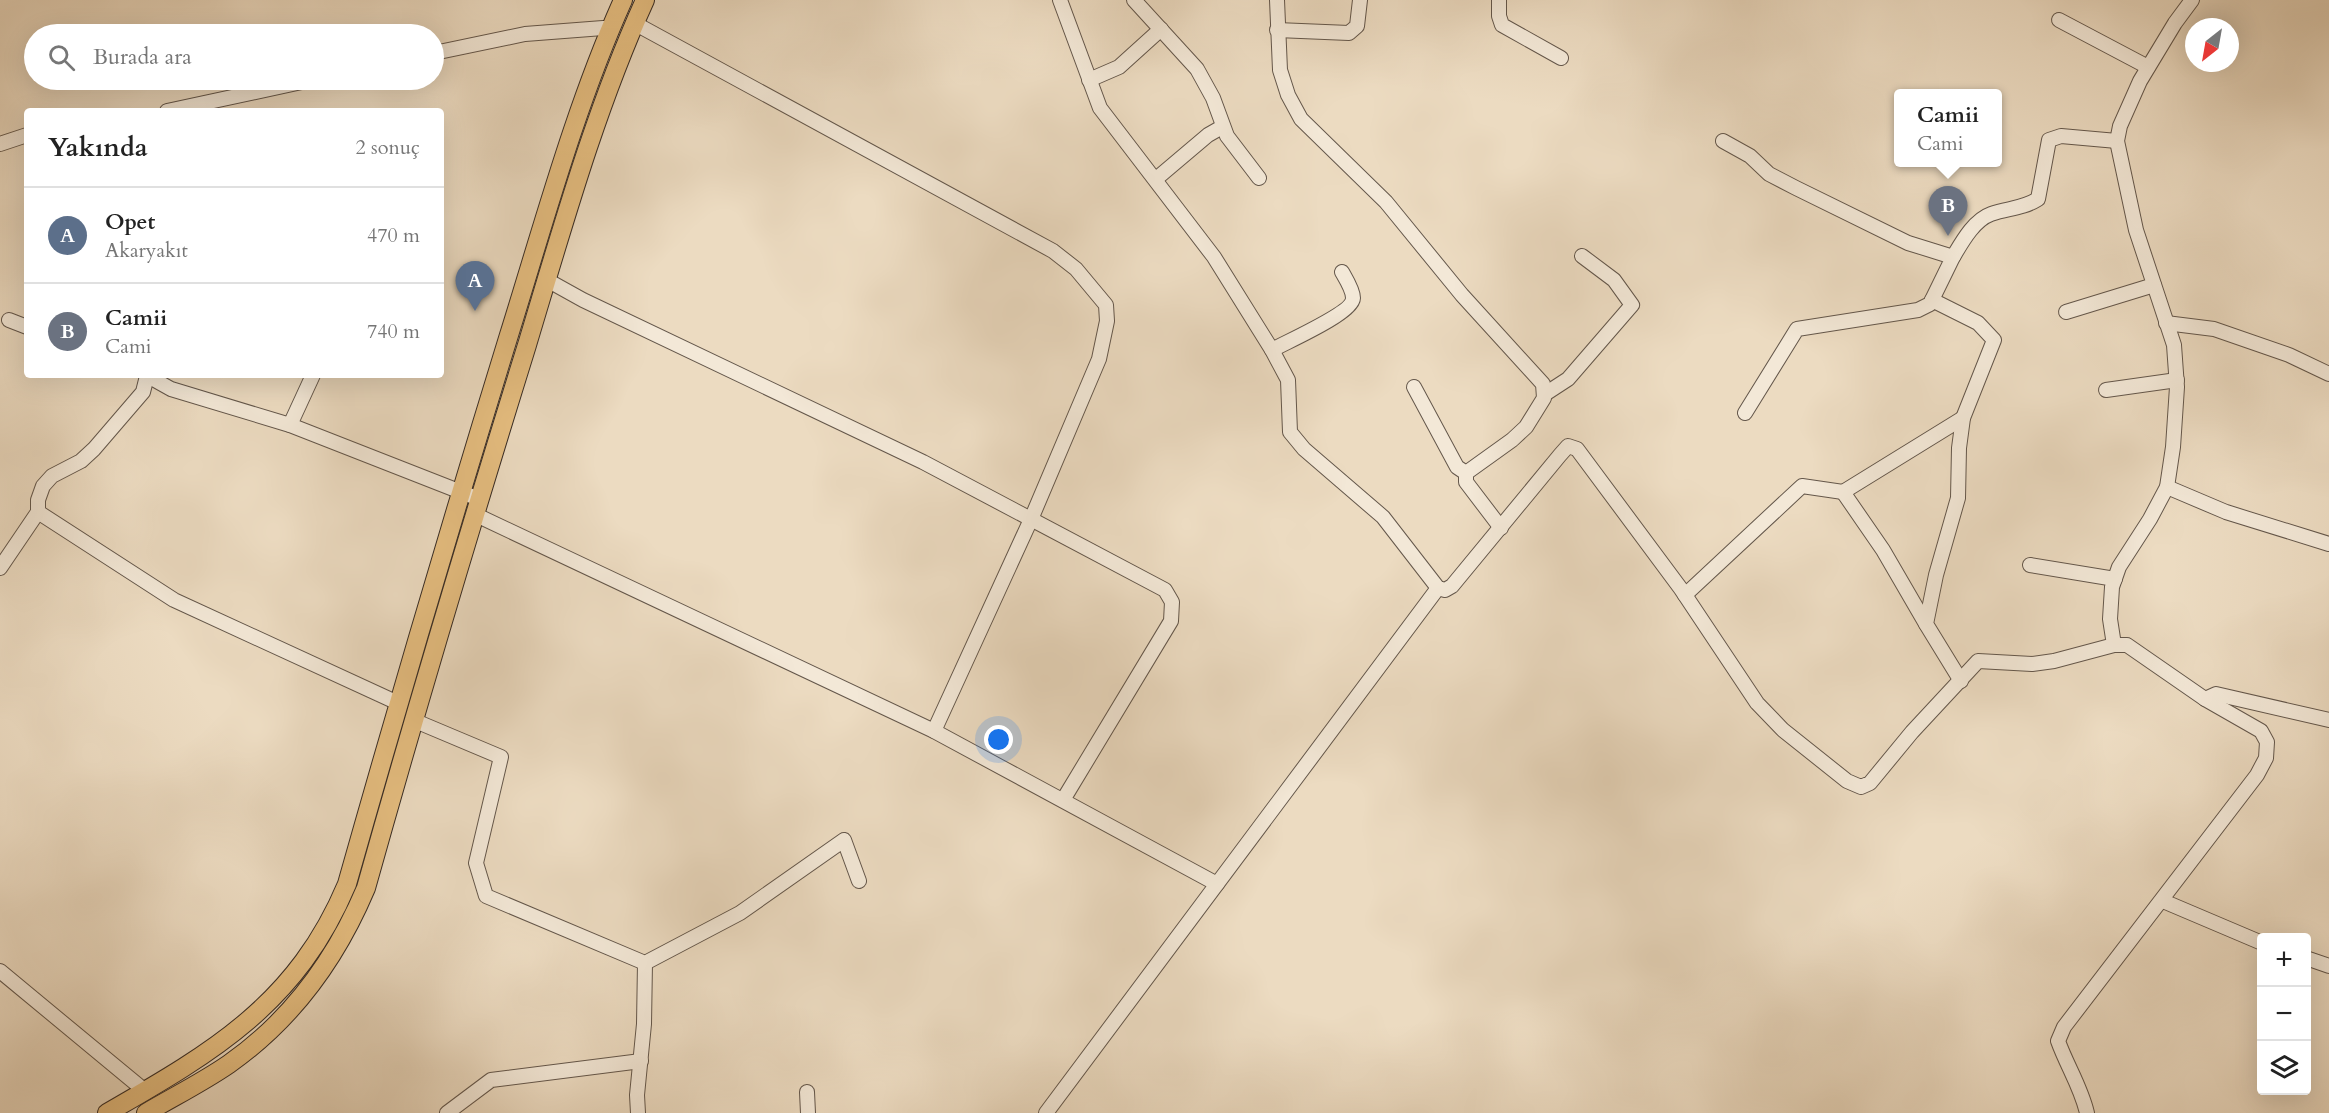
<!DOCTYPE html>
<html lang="tr">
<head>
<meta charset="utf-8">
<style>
  :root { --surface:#fff; --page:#f6f6f6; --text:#222; --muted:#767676; --line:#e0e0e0; --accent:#8f2418 }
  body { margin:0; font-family:Cardo,serif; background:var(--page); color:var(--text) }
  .controls { position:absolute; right:18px; bottom:18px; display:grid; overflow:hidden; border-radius:6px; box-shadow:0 6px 24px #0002 }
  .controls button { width:54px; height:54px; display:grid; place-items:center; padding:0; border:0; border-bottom:2px solid var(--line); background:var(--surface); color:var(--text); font:30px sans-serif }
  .compass { position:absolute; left:2185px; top:18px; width:54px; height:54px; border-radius:50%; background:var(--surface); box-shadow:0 6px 24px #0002; rotate:211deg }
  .you { position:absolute; left:999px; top:740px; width:21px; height:21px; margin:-15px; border:4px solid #fff; border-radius:50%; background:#1a73e8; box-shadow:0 0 0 9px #1a73e833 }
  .badge { display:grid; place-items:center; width:39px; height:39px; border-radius:50%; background:var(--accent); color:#fff; font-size:20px; font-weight:700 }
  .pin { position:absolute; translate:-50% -50px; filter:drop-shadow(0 2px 3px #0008) }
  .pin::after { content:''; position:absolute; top:32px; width:21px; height:18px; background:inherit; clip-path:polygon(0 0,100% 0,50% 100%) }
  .popup { position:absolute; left:1894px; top:89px; width:108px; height:78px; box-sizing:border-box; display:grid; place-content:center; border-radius:6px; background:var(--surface); filter:drop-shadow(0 2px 4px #0005); font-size:20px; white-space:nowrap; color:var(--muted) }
  .popup b { font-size:22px; color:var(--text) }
  .popup::after { content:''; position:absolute; left:50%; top:100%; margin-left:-12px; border:12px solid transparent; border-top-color:var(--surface) }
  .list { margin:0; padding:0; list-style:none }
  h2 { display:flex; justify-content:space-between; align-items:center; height:78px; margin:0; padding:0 24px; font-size:26px }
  h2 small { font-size:20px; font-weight:400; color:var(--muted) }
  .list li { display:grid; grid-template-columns:39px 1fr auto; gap:18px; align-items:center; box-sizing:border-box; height:96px; padding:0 24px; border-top:2px solid var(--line) }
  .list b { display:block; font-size:22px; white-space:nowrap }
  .list p { margin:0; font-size:20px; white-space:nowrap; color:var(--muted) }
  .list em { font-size:20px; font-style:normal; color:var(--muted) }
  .icon { flex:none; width:33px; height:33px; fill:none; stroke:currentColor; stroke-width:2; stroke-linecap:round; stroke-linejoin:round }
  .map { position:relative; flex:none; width:2329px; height:1113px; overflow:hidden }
  .search { position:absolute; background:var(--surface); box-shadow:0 6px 24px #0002; left:24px; top:24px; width:420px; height:66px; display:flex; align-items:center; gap:15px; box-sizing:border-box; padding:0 21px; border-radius:33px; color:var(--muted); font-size:22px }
  .panel { position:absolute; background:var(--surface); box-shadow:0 6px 24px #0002; left:24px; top:108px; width:420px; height:270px; border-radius:6px }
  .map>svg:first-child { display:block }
</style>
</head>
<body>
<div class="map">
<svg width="2329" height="1113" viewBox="0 0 2329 1113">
  <rect width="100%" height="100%" fill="#ecdbc1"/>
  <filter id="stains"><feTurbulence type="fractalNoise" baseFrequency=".00333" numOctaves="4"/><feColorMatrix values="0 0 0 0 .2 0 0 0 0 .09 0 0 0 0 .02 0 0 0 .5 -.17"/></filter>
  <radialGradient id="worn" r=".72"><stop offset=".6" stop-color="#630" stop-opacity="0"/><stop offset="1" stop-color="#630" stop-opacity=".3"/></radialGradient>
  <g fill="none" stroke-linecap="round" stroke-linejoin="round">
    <g stroke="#64574b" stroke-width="16">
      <g id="minor">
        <polyline points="1060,0 1100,108 1214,257 1272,350 1288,380 1290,432 1304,449 1383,517 1438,588 1445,590 1452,586 1560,455 1568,446 1577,449 1681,589 1757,703 1783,730 1847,781 1861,787 1870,783 1912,732 1978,661 2032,664 2054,661 2114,645"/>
        <polyline points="1134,0 1197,69 1213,98 1227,136 1259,178"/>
        <polyline points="1277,0 1280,70 1288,95 1301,119 1386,202 1462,295 1543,384 1544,398 1526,427 1512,440 1466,473 1466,482 1501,528"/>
        <polyline points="1499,0 1499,16 1502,25 1561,58"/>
        <polyline points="2059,20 2148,67"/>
        <polyline points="634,23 1053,251 1076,269 1106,305 1107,321 1099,359 1032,517 934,731"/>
        <polyline points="1277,30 1349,33 1357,26 1360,0"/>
        <polyline points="434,53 525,34 603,28 611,29"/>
        <polyline points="1089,80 1119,67 1161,29"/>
        <polyline points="167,111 311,80"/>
        <polyline points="1723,141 1750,156 1769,174 1796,188 1908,243 1953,257 1930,304 1918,310 1797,329 1745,413"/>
        <polyline points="0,144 27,135"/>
        <polyline points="1156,179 1208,135 1222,127"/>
        <path d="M 1953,257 C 1962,242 1974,220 1991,214 C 2008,208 2022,209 2038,199 L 2049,140 L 2061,136 L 2117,141"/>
        <polyline points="547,280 583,300 923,462 1165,590 1172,602 1171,621 1063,800"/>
        <polyline points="1932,300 1978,323 1994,340 1963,418 1959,448 1958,498 1936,575 1926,624 1961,681"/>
        <polyline points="2066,312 2154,285"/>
        <polyline points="9,320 27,327"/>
        <polyline points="2166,323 2214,329 2289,355 2329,374"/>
        <path d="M 1272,350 C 1286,342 1353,313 1353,298 C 1353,290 1346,279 1342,272"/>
        <polyline points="146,375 171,389 290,425 479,499"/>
        <polyline points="1414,387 1457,467 1466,473"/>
        <polyline points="2106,390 2177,380"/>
        <polyline points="1545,394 1568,379 1632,305 1614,280 1582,256"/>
        <polyline points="290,425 313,375"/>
        <polyline points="2167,487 2226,512 2329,544"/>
        <polyline points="38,512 174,600 398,703"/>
        <polyline points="474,514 934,731 1217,884"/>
        <polyline points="2030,565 2115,579"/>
        <polyline points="0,568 38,512 38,500 43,486 52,476 81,461 94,449 143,392 147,376"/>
        <polyline points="1685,595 1802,486 1843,492"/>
        <polyline points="1926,624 1883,550 1843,492 1963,418"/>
        <polyline points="2205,699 2216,694 2329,720"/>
        <polyline points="413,720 501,757 476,863 486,896 645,963 740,913 844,840 859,881"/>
        <polyline points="2163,901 2262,943"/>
        <polyline points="2306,958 2329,966"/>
        <polyline points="0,971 145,1091"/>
        <polyline points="807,1092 808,1113"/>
        <polyline points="447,1113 491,1080 641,1061"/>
        <polyline points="638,1113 637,1095 644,1024 645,963"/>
        <polyline points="1046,1113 1438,588"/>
        <path d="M 2087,1113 C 2081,1087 2067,1066 2058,1041 L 2064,1027 L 2257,775 L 2266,758 L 2267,742 L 2261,731 L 2205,699 L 2127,645 L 2114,645 L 2110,619 L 2112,587 L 2119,567 L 2150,519 L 2167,487 L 2173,447 L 2177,387 L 2174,345 L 2136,230 L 2117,141 L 2120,126 L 2140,81 L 2175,23 L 2192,0"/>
      </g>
    </g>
    <g stroke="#362b24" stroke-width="20">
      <g id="major">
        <path d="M 107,1113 C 215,1051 297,1003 347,884 C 399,700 453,517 509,335 C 544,223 575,107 623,0"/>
        <path d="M 146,1113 C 173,1097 203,1082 229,1064 C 293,1019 336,959 366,888 C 417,706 471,525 527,345 C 562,229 595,110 645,0"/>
      </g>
    </g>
    <use href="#minor" stroke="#f3e8d7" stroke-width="14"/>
    <use href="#major" stroke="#e6be80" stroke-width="18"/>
  </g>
  <rect width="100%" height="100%" filter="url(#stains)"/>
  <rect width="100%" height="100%" fill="url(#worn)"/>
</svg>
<div class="controls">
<button>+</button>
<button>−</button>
<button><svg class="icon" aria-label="layers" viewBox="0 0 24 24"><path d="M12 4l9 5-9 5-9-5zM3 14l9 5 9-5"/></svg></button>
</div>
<svg class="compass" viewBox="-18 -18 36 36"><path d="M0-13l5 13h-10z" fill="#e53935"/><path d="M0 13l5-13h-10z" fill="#767676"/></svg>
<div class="you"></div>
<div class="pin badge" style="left:475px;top:311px;background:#5c6f8a">A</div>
<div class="pin badge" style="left:1948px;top:236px;background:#6b7280">B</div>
<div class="popup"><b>Camii</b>Cami</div>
<div class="search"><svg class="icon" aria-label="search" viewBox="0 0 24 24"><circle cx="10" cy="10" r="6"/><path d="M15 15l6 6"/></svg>Burada ara</div>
<section class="panel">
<h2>Yakında<small>2 sonuç</small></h2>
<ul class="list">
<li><span class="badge" style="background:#5c6f8a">A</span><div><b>Opet</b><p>Akaryakıt</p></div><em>470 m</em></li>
<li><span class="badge" style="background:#6b7280">B</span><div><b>Camii</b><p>Cami</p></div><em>740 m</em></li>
</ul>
</section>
</div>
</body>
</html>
